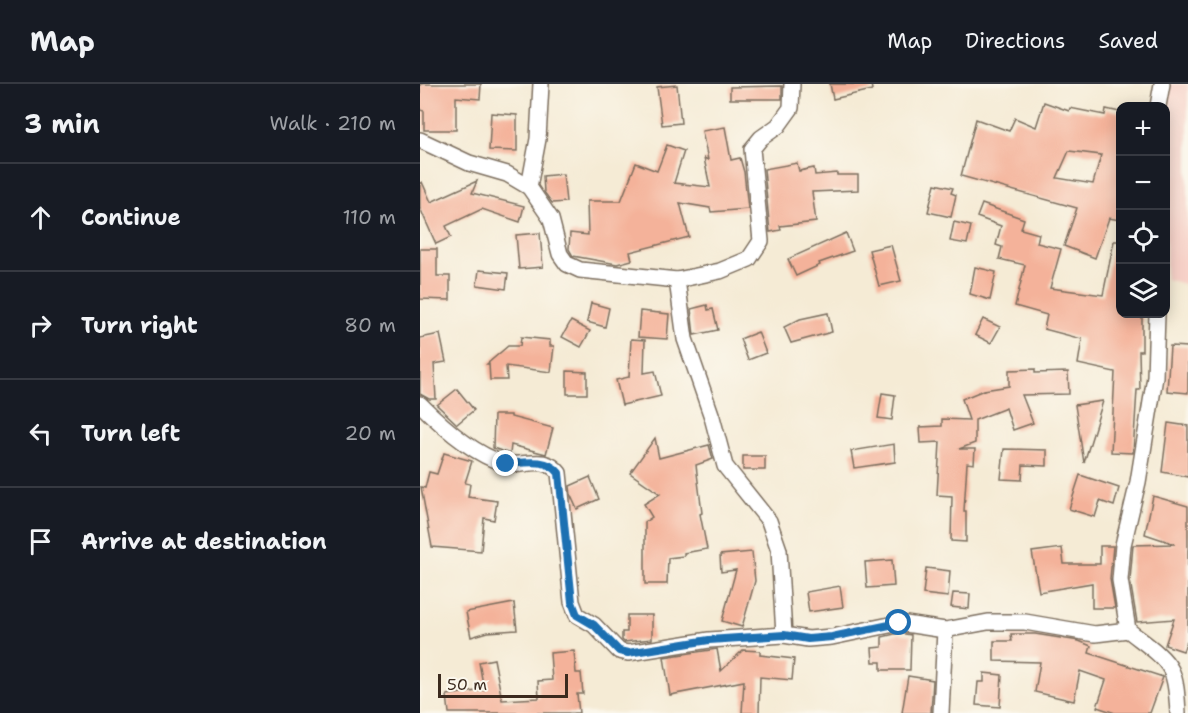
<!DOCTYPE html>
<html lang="en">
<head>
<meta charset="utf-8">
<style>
  :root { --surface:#171b24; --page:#20242c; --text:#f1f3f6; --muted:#9ea1a6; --line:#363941 }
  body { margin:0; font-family:"Shantell Sans",sans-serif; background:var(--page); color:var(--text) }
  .controls { position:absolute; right:18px; top:18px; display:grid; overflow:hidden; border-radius:12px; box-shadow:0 3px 15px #0003 }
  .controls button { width:54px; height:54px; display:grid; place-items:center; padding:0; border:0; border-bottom:2px solid var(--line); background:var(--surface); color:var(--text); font:30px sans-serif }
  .scale { position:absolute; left:18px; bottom:15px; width:130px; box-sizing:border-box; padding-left:6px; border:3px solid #3b2a1e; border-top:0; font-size:16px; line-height:21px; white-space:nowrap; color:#3b2a1e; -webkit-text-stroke:4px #fbf7ec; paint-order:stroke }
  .stop { position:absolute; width:18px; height:18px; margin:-14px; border:4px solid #1f6fb2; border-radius:50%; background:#fff }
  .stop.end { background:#1f6fb2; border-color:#fff; box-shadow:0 2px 6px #0008 }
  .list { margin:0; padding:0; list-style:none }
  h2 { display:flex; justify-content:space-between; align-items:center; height:78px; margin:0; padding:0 24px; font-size:26px }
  h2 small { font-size:20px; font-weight:400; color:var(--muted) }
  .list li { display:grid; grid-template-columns:39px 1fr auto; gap:18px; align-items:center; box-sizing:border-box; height:108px; padding:0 24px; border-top:2px solid var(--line) }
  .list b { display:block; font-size:22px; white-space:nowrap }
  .list em { font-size:20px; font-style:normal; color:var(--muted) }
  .icon { flex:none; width:33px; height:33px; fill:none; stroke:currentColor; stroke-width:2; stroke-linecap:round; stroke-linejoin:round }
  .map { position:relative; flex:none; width:768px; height:629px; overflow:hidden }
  header { display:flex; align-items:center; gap:36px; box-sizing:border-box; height:84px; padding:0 30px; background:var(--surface); border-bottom:2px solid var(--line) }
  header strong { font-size:28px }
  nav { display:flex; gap:33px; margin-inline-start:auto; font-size:21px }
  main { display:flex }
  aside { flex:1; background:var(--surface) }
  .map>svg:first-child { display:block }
</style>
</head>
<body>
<header>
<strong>Map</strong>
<nav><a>Map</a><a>Directions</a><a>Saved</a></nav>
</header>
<main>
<aside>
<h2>3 min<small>Walk · 210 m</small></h2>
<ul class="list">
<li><svg class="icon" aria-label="ahead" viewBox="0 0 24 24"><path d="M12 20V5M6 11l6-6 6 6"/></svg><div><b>Continue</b></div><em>110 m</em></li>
<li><svg class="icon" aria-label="right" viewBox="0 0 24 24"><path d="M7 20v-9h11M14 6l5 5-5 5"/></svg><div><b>Turn right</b></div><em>80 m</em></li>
<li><svg class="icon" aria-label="left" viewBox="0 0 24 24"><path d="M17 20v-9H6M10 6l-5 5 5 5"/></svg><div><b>Turn left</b></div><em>20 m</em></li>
<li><svg class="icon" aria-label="arrive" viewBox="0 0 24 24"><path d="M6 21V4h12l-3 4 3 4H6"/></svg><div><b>Arrive at destination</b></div></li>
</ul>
</aside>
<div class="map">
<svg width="768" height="629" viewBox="0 0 768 629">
  <rect width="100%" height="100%" fill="#fbf7ec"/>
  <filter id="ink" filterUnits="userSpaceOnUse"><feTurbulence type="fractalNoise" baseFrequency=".0167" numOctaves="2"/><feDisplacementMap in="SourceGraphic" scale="12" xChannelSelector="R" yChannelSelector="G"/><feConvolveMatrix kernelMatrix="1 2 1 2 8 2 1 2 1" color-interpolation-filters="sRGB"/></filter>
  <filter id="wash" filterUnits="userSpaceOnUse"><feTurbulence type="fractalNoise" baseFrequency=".008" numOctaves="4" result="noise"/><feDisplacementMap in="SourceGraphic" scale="24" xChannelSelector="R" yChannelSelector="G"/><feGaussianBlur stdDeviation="1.35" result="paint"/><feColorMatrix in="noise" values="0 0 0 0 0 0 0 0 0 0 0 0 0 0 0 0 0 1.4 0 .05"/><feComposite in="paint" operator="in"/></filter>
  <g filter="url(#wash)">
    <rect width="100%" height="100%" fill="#f5ebd5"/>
    <polygon fill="#f7d1c8" points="744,0 768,0 768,201 746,195"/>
    <g id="blocks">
      <g fill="#f4b29a" fill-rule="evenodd">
        <polygon points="0,0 61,0 60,15 36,13 36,46 4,46 4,27 0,26"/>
        <polygon points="410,0 451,0 452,6 413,15"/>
        <polygon points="257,1 261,39 242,41 237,3"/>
        <polygon points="362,2 362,15 310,15 310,3"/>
        <path d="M 624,18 L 649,27 L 650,24 L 685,31 L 686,25 L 700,28 L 700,136 L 689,134 L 675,174 L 644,162 L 657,124 L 541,92 L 556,35 L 589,47 L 595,34 L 616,43 ZM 649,67 L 681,71 L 673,100 L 637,94 Z"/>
        <polygon points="71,29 97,31 97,67 69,66"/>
        <polygon points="305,43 311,76 320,74 324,88 328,125 291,128 290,124 260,119 269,153 210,168 212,176 197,180 153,172 149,165 150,149 168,151 167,117 201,117 216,79 237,87 247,61 264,67 254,99 290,103 284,74 288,76 282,47"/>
        <polygon points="377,79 379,87 394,84 395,91 417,89 417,91 438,91 438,106 392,108 396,138 360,142 361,146 350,148 344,85"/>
        <polygon points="143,90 146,118 132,119 124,108 123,92"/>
        <polygon points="57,97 52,109 104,122 100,138 62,125 26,142 31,153 16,160 0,124 0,99 2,98 11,118"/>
        <polygon points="515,100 533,104 531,109 536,111 531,133 508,128"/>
        <polygon points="562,120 604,135 601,145 619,150 617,159 641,165 630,204 683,211 694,157 700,157 700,230 722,230 722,267 719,267 720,306 717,306 713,369 691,368 695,288 658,280 662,255 624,245 627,231 595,222 605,181 579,175 582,163 576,161 581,142 557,133"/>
        <polygon points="534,138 551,142 547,160 530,157"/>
        <polygon points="120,149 123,183 99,185 96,151"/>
        <polygon points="426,149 433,167 399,179 400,181 376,192 368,175"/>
        <polygon points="471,161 481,197 459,202 449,166"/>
        <polygon points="0,165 17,165 17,192 30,192 30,216 0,215"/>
        <polygon points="555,183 576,188 570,216 550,210"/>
        <polygon points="59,186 88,189 86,205 57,201"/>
        <polygon points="171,219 189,224 185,243 167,238"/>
        <polygon points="287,221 288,226 293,225 298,246 274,251 271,225"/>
        <polygon points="220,227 249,230 247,255 218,253"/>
        <polygon points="408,229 412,248 371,259 364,243 380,235"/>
        <polygon points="563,235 580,243 571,259 555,251"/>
        <polygon points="151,237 170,247 161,263 142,253"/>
        <polygon points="338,248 346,269 328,276 320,255"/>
        <polygon points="20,250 26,278 14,280 16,315 9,315 0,310 0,254"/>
        <polygon points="101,253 130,256 130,262 134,262 131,288 86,282 87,296 70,296 69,280 67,280 88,262 100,262"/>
        <polygon points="211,255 225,256 224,289 235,287 241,312 202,321 196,296 209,293"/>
        <polygon points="750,262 768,263 768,309 747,307"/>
        <polygon points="615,285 615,289 648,288 649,310 602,311 613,339 593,346 586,324 555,336 555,359 539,365 555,365 554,380 547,379 544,427 546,427 546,458 531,457 532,412 517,411 520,358 501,359 500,343 522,342 522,335 549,336 542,315 564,306 589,302 589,286"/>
        <polygon points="147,287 167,288 167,310 147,310"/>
        <polygon points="37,305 54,326 37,340 17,321"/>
        <polygon points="462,309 475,311 472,336 458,334"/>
        <polygon points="683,317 664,379 655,321"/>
        <polygon points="74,331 91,331 91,333 133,344 126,370 91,361 90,370 73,364"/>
        <polygon points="748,339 768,342 768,393 742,388"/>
        <polygon points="235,354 239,374 289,361 293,375 276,381 282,429 280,430 287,465 264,469 264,472 248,474 247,500 225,500 225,438 232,433 224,420 240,410 210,389"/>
        <polygon points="474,360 475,378 434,384 431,367"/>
        <polygon points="584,365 627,366 627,382 603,381 602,396 581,395"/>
        <polygon points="24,369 52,377 45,399 50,400 48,413 77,417 74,436 64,434 61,467 12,463 1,403 5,404 9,388 17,390"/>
        <rect x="323" y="372" width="22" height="14"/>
        <polygon points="660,391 699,404 694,422 680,417 675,433 649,425"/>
        <polygon points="170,393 179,415 157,425 151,412 150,402"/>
        <polygon points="733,412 768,422 768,555 763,567 745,561 754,535 717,538 710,496 713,461 755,460 725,450"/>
        <polygon points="680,462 693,462 690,495 695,524 672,524 672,499 619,508 612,468 642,464 644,480 680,480"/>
        <polygon points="332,468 335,497 322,543 302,537 316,486 301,488 300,471"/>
        <polygon points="472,476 474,502 447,504 445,478"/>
        <polygon points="506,484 530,487 528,513 503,510"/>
        <polygon points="420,502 423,523 389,528 386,508"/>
        <polygon points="533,509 550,510 549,525 531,523"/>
        <polygon points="94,519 97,546 68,548 51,553 46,528"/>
        <polygon points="207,531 232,531 232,555 204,558 202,556 202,548 207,548"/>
        <polygon points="479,549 491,551 490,586 461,586 461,578 453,578 452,564 462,563 462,553"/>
        <polygon points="591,550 615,550 659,557 671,562 669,569 743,593 730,629 695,629 677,623 686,596 660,587 654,617 615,608 620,578 574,577 574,557 592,557"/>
        <polygon points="297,565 301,587 323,566 340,567 340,571 374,575 372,596 340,593 339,629 322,629 324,597 250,611 244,573"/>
        <polygon points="154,567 156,589 161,589 163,610 157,610 159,629 29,629 27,611 64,606 59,578 74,575 82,616 119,614 118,597 132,596 130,569"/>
        <polygon points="564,589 582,591 580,623 556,621 558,598 564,598"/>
        <polygon points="488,592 513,596 511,629 482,629"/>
      </g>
    </g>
  </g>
  <g filter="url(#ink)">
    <use href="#blocks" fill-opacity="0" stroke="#7c6e5e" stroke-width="1.5"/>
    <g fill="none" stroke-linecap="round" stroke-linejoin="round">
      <g stroke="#7c6e5e" stroke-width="18">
        <g id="minor">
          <polyline points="738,22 742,0"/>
          <polyline points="0,56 49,79 87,90 109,103 131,135 140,170 147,180 160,186 257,196 300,187 329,175 341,157 332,65 341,54 358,42 371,24 372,0"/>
          <polyline points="109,103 118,55 121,0"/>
          <polyline points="257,196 265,255 292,333 305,382 349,437 359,466 364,551"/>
          <path d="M 737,230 L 735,293 L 718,398 L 703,461 L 700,496 L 708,546 C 721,557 743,570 751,586 C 757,599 757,615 758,629"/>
          <path d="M 0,320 C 22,342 53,370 83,379 C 102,385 124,369 139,389 L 152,518 L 157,531 L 174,541 L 199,567 L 208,569 L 289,556 L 364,551 L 388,555 L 412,553 L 479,539 L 525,546 L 568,538 L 605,538 L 675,550 L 708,546"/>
          <polyline points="521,629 525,546"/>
        </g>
      </g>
      <use href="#minor" stroke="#fff" stroke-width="15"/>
    </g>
  </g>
  <g fill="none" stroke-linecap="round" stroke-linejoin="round" filter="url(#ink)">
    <path stroke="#1f6fb2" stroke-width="8" d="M 86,380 C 103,379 127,373 139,389 L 152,518 L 157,531 L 174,541 L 199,567 L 208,569 L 289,556 L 364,551 L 388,555 L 412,553 L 479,539"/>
  </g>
</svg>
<div class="controls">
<button>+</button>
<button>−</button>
<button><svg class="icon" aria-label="locate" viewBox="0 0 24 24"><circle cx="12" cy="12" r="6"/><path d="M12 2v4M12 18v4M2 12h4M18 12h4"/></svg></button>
<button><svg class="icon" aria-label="layers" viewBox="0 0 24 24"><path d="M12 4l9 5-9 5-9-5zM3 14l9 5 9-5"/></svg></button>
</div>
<div class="scale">50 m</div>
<div class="stop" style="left:479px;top:539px"></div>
<div class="stop end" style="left:86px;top:380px"></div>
</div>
</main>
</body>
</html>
